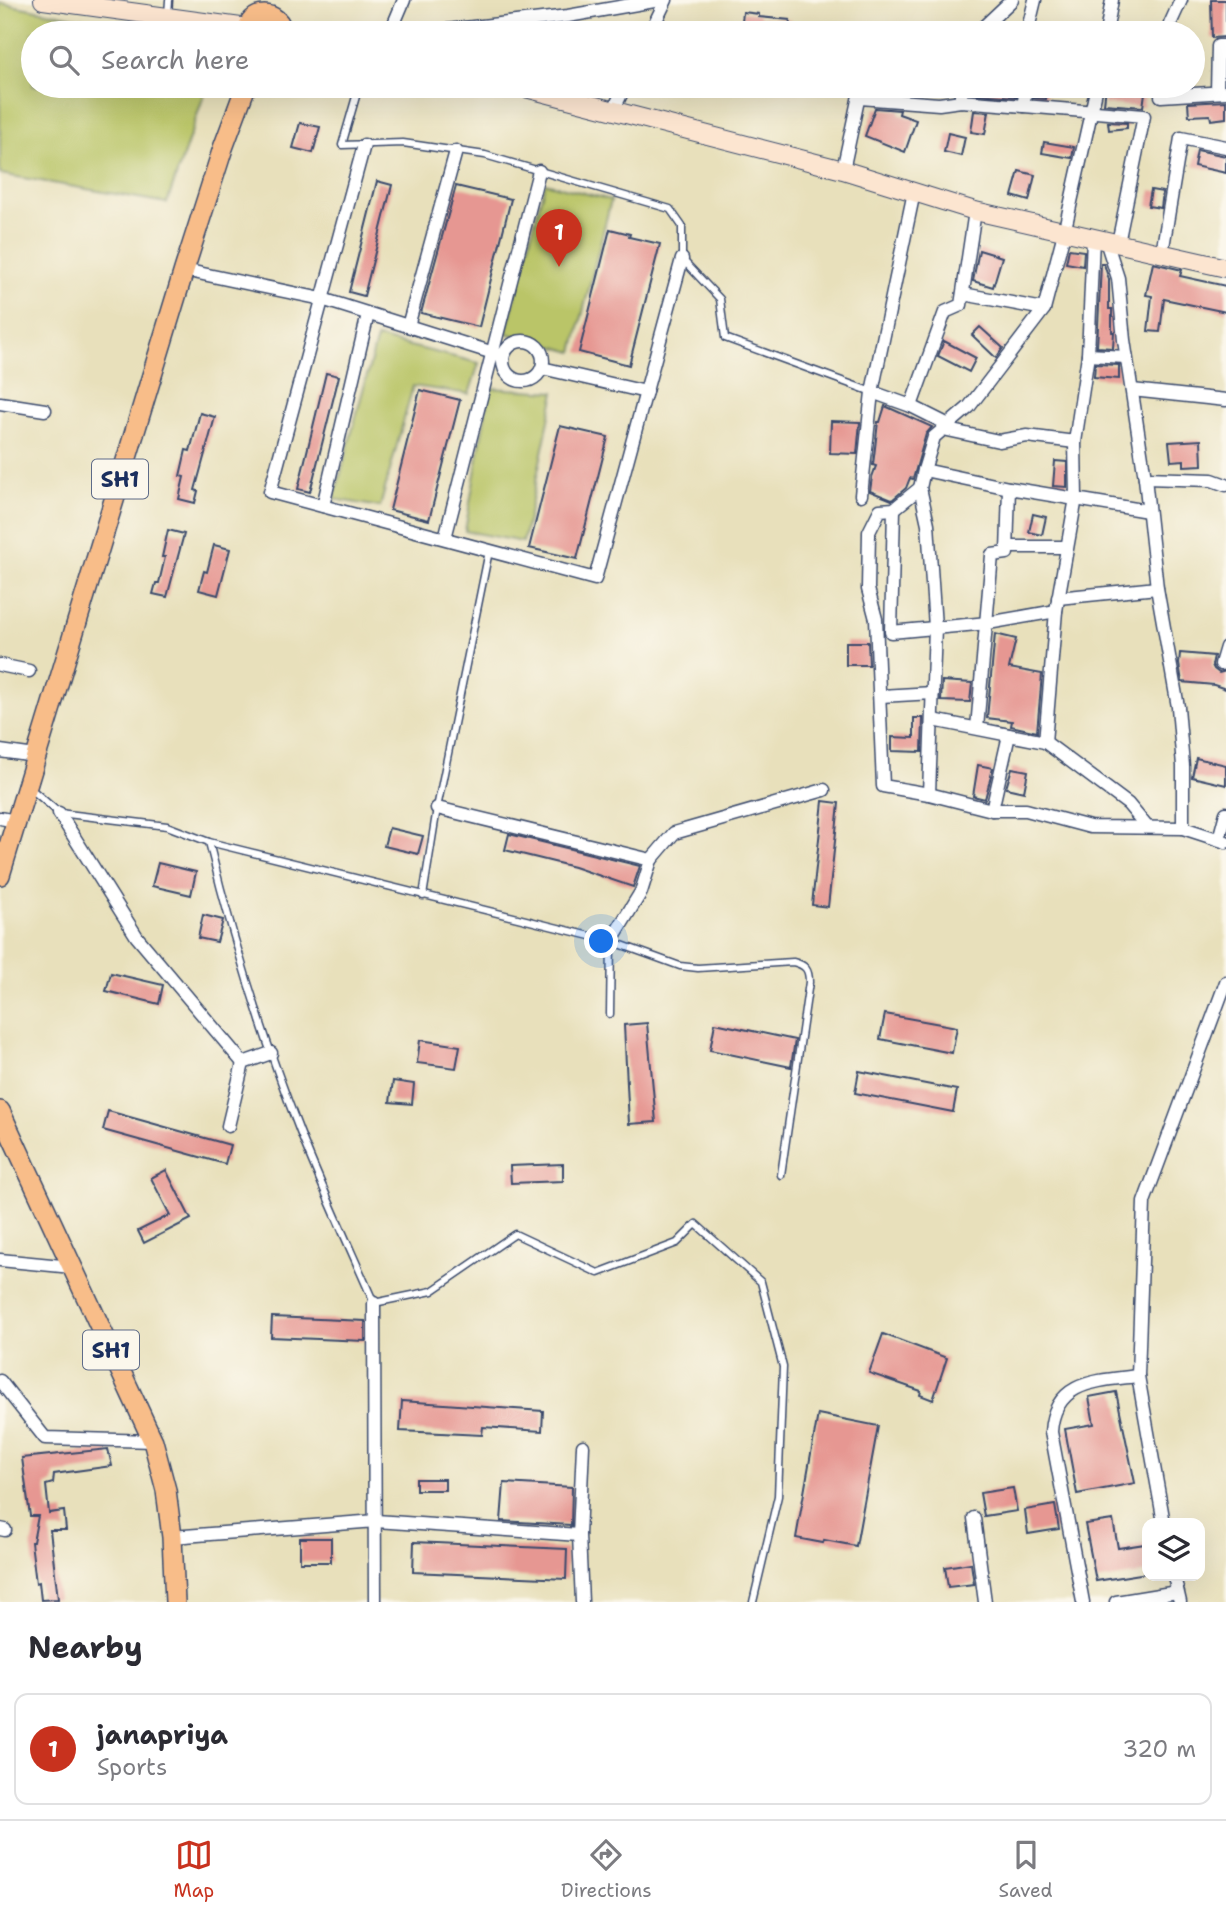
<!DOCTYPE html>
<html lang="en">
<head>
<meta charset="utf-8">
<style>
  :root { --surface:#fff; --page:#f2f2f3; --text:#2b2b33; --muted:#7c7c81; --line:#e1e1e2; --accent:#c8321e }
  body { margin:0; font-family:"Shantell Sans",sans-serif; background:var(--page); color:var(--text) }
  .controls { position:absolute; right:21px; bottom:21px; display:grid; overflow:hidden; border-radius:14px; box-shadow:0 7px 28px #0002 }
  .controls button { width:63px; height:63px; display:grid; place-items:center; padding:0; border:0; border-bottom:2px solid var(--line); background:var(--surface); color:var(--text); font:35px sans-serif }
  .you { position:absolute; left:602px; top:942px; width:24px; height:24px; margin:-18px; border:5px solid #fff; border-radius:50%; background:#1a73e8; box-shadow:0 0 0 10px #1a73e833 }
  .badge { display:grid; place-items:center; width:46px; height:46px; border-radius:50%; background:var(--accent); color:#fff; font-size:23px; font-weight:700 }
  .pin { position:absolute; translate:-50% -58px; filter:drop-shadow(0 2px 4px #0008) }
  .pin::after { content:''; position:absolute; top:37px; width:24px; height:21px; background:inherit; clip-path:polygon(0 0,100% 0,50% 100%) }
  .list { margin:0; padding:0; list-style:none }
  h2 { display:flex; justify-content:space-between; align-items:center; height:91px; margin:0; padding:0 28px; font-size:30px }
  h2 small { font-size:23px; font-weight:400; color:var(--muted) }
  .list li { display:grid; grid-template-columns:46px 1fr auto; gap:21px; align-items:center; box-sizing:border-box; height:112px; margin:0 14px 14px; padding:0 14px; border:2px solid var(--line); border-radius:14px }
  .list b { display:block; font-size:26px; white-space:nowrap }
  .list p { margin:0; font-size:23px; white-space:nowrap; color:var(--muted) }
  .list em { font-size:23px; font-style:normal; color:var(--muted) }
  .icon { flex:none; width:38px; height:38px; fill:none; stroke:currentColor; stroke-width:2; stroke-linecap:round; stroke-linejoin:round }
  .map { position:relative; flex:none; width:1226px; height:1602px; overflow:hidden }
  .search { position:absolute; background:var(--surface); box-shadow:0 7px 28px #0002; left:21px; right:21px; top:21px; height:77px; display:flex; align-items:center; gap:18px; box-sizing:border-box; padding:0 24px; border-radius:38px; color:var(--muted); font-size:26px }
  .sheet { height:217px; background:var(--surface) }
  nav { display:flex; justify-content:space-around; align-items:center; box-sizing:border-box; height:98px; border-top:2px solid var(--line); background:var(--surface); font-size:19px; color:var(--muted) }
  nav a { display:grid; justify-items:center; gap:4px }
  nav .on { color:var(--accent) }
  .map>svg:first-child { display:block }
</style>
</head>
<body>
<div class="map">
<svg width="1226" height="1602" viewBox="0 0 1226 1602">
  <rect width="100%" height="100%" fill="#fbf7ec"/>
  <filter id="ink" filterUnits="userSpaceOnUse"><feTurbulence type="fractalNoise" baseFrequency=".0143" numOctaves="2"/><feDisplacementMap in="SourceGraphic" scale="14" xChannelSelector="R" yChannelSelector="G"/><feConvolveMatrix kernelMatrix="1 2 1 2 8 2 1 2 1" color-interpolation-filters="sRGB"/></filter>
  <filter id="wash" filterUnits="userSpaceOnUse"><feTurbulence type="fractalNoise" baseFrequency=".00686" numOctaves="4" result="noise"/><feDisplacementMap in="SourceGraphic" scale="28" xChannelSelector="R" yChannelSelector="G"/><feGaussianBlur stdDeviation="1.57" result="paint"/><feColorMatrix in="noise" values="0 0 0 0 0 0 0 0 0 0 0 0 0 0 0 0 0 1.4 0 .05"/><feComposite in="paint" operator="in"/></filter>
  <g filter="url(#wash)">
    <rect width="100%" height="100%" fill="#e8e0bb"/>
    <g fill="#bac567" stroke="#6a7a62" stroke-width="2">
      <polygon points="0,3 158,33 33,33 33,86 207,86 167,203 0,174"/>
      <polygon points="545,183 611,200 573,352 506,333"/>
      <polygon points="377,338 479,363 469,394 413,386 380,507 334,499"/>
      <polygon points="490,388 555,392 523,542 465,531"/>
    </g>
    <g id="blocks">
      <g fill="#e69792">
        <polygon points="1211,0 1226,0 1226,37 1212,38"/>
        <polygon points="743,12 759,14 759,17 790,20 788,33 741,33"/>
        <polygon points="883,86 903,86 902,92 881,91"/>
        <polygon points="979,86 1016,86 1016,97 977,94"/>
        <polygon points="1034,86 1047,86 1046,99 1033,98"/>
        <polygon points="1106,86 1146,86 1143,107 1104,104"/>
        <polygon points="1226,101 1226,118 1211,120 1210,115 1189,116 1188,103"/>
        <polygon points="875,108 900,110 899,114 916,120 905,152 865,136"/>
        <polygon points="974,111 989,112 985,134 971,132"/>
        <polygon points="1108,122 1127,123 1127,128 1109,130"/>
        <polygon points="300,123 320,127 313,153 293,148"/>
        <polygon points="948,133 965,137 961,156 944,152"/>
        <polygon points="1044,142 1074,147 1072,158 1042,153"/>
        <polygon points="1197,150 1226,156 1226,173 1194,166"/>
        <polygon points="1019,171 1035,175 1029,201 1012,196"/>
        <polygon points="377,181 392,185 364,296 349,292"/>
        <polygon points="456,186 511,199 479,327 421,313"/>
        <polygon points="1151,190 1163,192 1161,208 1148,206"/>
        <polygon points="610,229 630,234 629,237 660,244 629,365 579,352"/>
        <polygon points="1069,249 1084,251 1083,266 1066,263"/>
        <polygon points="979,250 1002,257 993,287 973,281"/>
        <polygon points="1153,263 1182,270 1180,276 1226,286 1226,312 1164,299 1160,332 1148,331 1152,296 1146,295"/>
        <polygon points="1101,264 1104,264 1109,280 1109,309 1112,309 1112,332 1114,332 1113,348 1097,347"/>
        <polygon points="980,327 1003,348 996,358 972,335"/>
        <polygon points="944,341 976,358 969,372 938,356"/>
        <polygon points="1095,364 1119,365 1119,379 1094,377"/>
        <polygon points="326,373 339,376 310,492 298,489"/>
        <polygon points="420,390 460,400 429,520 390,510"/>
        <polygon points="885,406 932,427 926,434 913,479 910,478 906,488 892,500 870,491 872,477 876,466 873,465 878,422 880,422"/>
        <polygon points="200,413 215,417 195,490 198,491 195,503 179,499 184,477 180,476 186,450 190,451"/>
        <polygon points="831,421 860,422 857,454 830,453"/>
        <polygon points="560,426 608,437 577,559 529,548"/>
        <polygon points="1201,440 1202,465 1184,466 1184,460 1171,461 1169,442"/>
        <polygon points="1055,461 1067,462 1067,487 1053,486"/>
        <polygon points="1033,514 1046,517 1042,535 1029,532"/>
        <polygon points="168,530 184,534 167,597 153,594 156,583 159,583 165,557 162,557"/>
        <polygon points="214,545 230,549 218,595 199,590 204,571 207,572"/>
        <polygon points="995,634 1016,639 1009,668 1042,674 1037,732 1011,726 1012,721 987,718"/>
        <polygon points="846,642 868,642 869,665 846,665"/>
        <polygon points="1180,653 1214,656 1212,665 1214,669 1219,673 1226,671 1226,689 1214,685 1182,682 1179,664"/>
        <polygon points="942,681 972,683 970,702 941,701"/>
        <polygon points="914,718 923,718 922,752 892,751 892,737 914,738"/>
        <polygon points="1196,758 1226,765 1226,785 1192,777"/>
        <polygon points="978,765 993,768 985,799 973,796"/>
        <polygon points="1012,768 1028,771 1024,792 1006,788"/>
        <polygon points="823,801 839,803 828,907 812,905"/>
        <polygon points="389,828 423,836 418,854 384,846"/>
        <polygon points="509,834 640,866 633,887 574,867 505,850"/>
        <polygon points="158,863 196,872 191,895 152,886"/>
        <polygon points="203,915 223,920 217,942 198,938"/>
        <polygon points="111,973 163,985 159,1004 106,991"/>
        <polygon points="885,1014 957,1027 952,1053 880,1039"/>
        <polygon points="647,1023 656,1122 629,1124 624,1025"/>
        <polygon points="715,1023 795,1040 791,1067 710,1050"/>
        <polygon points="420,1040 460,1046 456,1068 417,1063"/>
        <polygon points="859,1071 957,1090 953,1112 855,1093"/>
        <polygon points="393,1081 414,1084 412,1104 390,1102"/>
        <polygon points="108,1111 230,1145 225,1164 103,1130"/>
        <polygon points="563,1164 563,1181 511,1183 510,1166"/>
        <polygon points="166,1170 191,1219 144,1243 138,1231 170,1215 151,1178"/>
        <polygon points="272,1317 365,1321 365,1341 271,1337"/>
        <polygon points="883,1334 947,1358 933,1400 920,1395 921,1391 869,1373"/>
        <polygon points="1116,1392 1135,1483 1077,1494 1065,1429 1094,1424 1089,1397"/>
        <polygon points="402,1401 543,1411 542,1431 483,1427 482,1435 400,1431"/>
        <polygon points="818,1414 878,1426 856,1546 824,1540 823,1543 796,1538"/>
        <polygon points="108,1449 112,1466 54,1474 53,1483 46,1485 49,1513 64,1511 66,1530 50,1530 58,1599 41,1600 39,1582 36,1583 31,1542 33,1542 38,1516 30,1516 22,1458"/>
        <rect x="416" y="1479" width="29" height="11"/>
        <polygon points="504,1483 572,1487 571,1525 501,1521"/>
        <polygon points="1013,1488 1017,1511 984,1516 980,1493"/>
        <polygon points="1055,1505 1059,1529 1028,1534 1025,1510"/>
        <polygon points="1113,1520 1118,1548 1145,1544 1147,1573 1096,1581 1085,1524"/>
        <rect x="300" y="1538" width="31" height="24"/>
        <polygon points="414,1542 567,1549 566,1579 413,1572"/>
        <polygon points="971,1563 974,1584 948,1587 945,1567"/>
      </g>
    </g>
  </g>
  <g filter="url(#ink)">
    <use href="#blocks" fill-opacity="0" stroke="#3a4a6c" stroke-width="2"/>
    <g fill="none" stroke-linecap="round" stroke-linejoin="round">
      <g stroke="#3a4a6c" stroke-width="9">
        <g id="service">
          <polyline points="168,15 169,0"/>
          <polyline points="359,86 342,145 403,143 485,155 670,209 682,226 682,259 720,299 725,338 872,392"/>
          <path d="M 30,788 L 59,813 L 167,826 L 209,842 C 233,941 263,1037 300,1132 C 323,1190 349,1246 374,1303 L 432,1291 L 515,1234 L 598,1273 L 677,1243 L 696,1224 L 761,1282 L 783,1367 L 778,1496 L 753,1602"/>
          <polyline points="209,842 611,941 610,1014"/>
          <polyline points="423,896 437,808 489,551"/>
          <path d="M 611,941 L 680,966 L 698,968 L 793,962 C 806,965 809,970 809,982 L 781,1175"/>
        </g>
      </g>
      <g stroke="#3a4a6c" stroke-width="15">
        <g id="minor">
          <polyline points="390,33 404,0"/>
          <polyline points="421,33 568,16 660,0"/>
          <polyline points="650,33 666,0"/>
          <polyline points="977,33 1012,0"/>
          <polyline points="1027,33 1035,0"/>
          <polyline points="1106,33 1112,0"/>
          <polyline points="1169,33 1170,24 1181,0"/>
          <polyline points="1162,86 1161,96 1226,92"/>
          <polyline points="1217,92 1218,46 1226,46"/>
          <polyline points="860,98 939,104 961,101 1024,106 1025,86"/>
          <polyline points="961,101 961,86"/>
          <polyline points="1024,106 1144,116 1118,243"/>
          <polyline points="613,111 625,86"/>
          <polyline points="364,145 270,492 595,579 682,259"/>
          <polyline points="843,170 861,86"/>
          <polyline points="1106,241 1118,278 1124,340 1145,478 1157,588 1178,707 1183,766 1183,828"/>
          <polyline points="1162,253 1181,138 1226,147"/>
          <polyline points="184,270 322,299 503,356"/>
          <polyline points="963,294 1044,309"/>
          <polyline points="408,326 456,151"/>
          <circle cx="523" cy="361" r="20"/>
          <polyline points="1088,355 1126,357"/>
          <polyline points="542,368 646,392"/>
          <polyline points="1132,390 1226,400"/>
          <polyline points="872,392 911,406 949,425"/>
          <polyline points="0,403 45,410"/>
          <polyline points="911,406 945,312 961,305 975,211"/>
          <polyline points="943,429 999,441 1027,436 1075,442"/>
          <polyline points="924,470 1009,488 1148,511"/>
          <polyline points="1145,478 1212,480 1226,485"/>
          <polyline points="920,488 894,509 880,510 869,532 868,589 876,619 883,786 929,794 992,810 1026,810 1090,827 1183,828 1226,842"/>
          <polyline points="861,495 872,392 914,192"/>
          <polyline points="323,506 368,314"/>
          <polyline points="894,509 891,632 988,623 1056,611"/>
          <polyline points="445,538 539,171"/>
          <polyline points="1007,547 1066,547"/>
          <polyline points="1058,598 1157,588"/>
          <polyline points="1221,664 1226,647"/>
          <polyline points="0,665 29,671"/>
          <polyline points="881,696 933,693"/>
          <polyline points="933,720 1045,742 1056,611 1076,498 1075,442 1088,355 1093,239"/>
          <polyline points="977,728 992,555 1007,553 1009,488"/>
          <polyline points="1045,742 1128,804 1147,827"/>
          <polyline points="0,751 35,756"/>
          <polyline points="929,794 935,627 928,524 920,488 924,470 934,437 969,407 1044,309 1064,233 1097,86"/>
          <polyline points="437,808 651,860 641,892 611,941"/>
          <polyline points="992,810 1009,735"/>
          <polyline points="59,813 137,937 243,1063"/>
          <polyline points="0,818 16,821"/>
          <polyline points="1219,839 1226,813"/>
          <polyline points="651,860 674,833 824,790"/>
          <polyline points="228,1126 243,1063 271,1053"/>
          <polyline points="0,1260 72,1267"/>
          <polyline points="374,1303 375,1602"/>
          <polyline points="0,1381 45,1438 153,1441"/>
          <polyline points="974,1518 985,1602"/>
          <polyline points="1164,1523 1138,1376 1144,1202 1226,982"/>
          <polyline points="0,1529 5,1530"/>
          <polyline points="172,1537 376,1521 579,1535"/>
          <polyline points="1174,1576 1180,1602"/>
          <polyline points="582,1602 579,1535 583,1446"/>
          <path d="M 1083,1602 L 1051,1432 C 1054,1380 1098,1381 1138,1376"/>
          <polyline points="1116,1602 1177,1592"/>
        </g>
      </g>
      <g stroke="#3a4a6c" stroke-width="20">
        <g id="secondary">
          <polyline points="43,0 248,28"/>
          <polyline points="518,86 843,170 975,211 1226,268"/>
        </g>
      </g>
      <g stroke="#3a4a6c" stroke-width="22">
        <g id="primary">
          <path d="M 248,33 C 247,9 281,9 282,33"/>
          <polyline points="0,875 184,270 223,148 246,86"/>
          <polyline points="0,1111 153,1441 166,1490 172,1537 175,1602"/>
        </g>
      </g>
      <use href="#service" stroke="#fff" stroke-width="6"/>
      <use href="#minor" stroke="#fff" stroke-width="12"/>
      <use href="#secondary" stroke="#fce5d0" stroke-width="18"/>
      <use href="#primary" stroke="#f8bd89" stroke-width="19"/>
    </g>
  </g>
  <g text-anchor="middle" stroke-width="7" stroke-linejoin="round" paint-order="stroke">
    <g fill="#fbf7ec" stroke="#5e6b89" stroke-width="2">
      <rect x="92" y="459.5" width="56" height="39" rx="5"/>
      <rect x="83" y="1330.5" width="56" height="39" rx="5"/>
    </g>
    <g font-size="23" font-weight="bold" fill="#1b2f5e">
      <text x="120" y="487">SH1</text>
      <text x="111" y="1358">SH1</text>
    </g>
  </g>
</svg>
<div class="controls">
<button><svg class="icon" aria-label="layers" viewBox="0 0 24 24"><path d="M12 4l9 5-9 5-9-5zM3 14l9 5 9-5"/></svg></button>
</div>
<div class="you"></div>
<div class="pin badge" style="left:559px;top:267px">1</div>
<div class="search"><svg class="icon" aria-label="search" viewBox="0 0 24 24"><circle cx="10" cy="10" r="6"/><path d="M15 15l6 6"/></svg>Search here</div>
</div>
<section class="sheet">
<h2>Nearby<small></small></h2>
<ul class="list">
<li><span class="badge">1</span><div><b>janapriya</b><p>Sports</p></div><em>320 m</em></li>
</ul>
</section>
<nav>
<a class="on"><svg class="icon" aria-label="map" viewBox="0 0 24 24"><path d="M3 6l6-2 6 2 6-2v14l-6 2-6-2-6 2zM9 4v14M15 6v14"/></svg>Map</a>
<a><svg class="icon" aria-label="directions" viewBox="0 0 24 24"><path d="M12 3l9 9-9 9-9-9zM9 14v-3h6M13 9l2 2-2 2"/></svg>Directions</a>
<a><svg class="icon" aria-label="saved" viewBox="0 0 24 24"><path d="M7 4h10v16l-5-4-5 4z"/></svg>Saved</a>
</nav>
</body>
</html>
